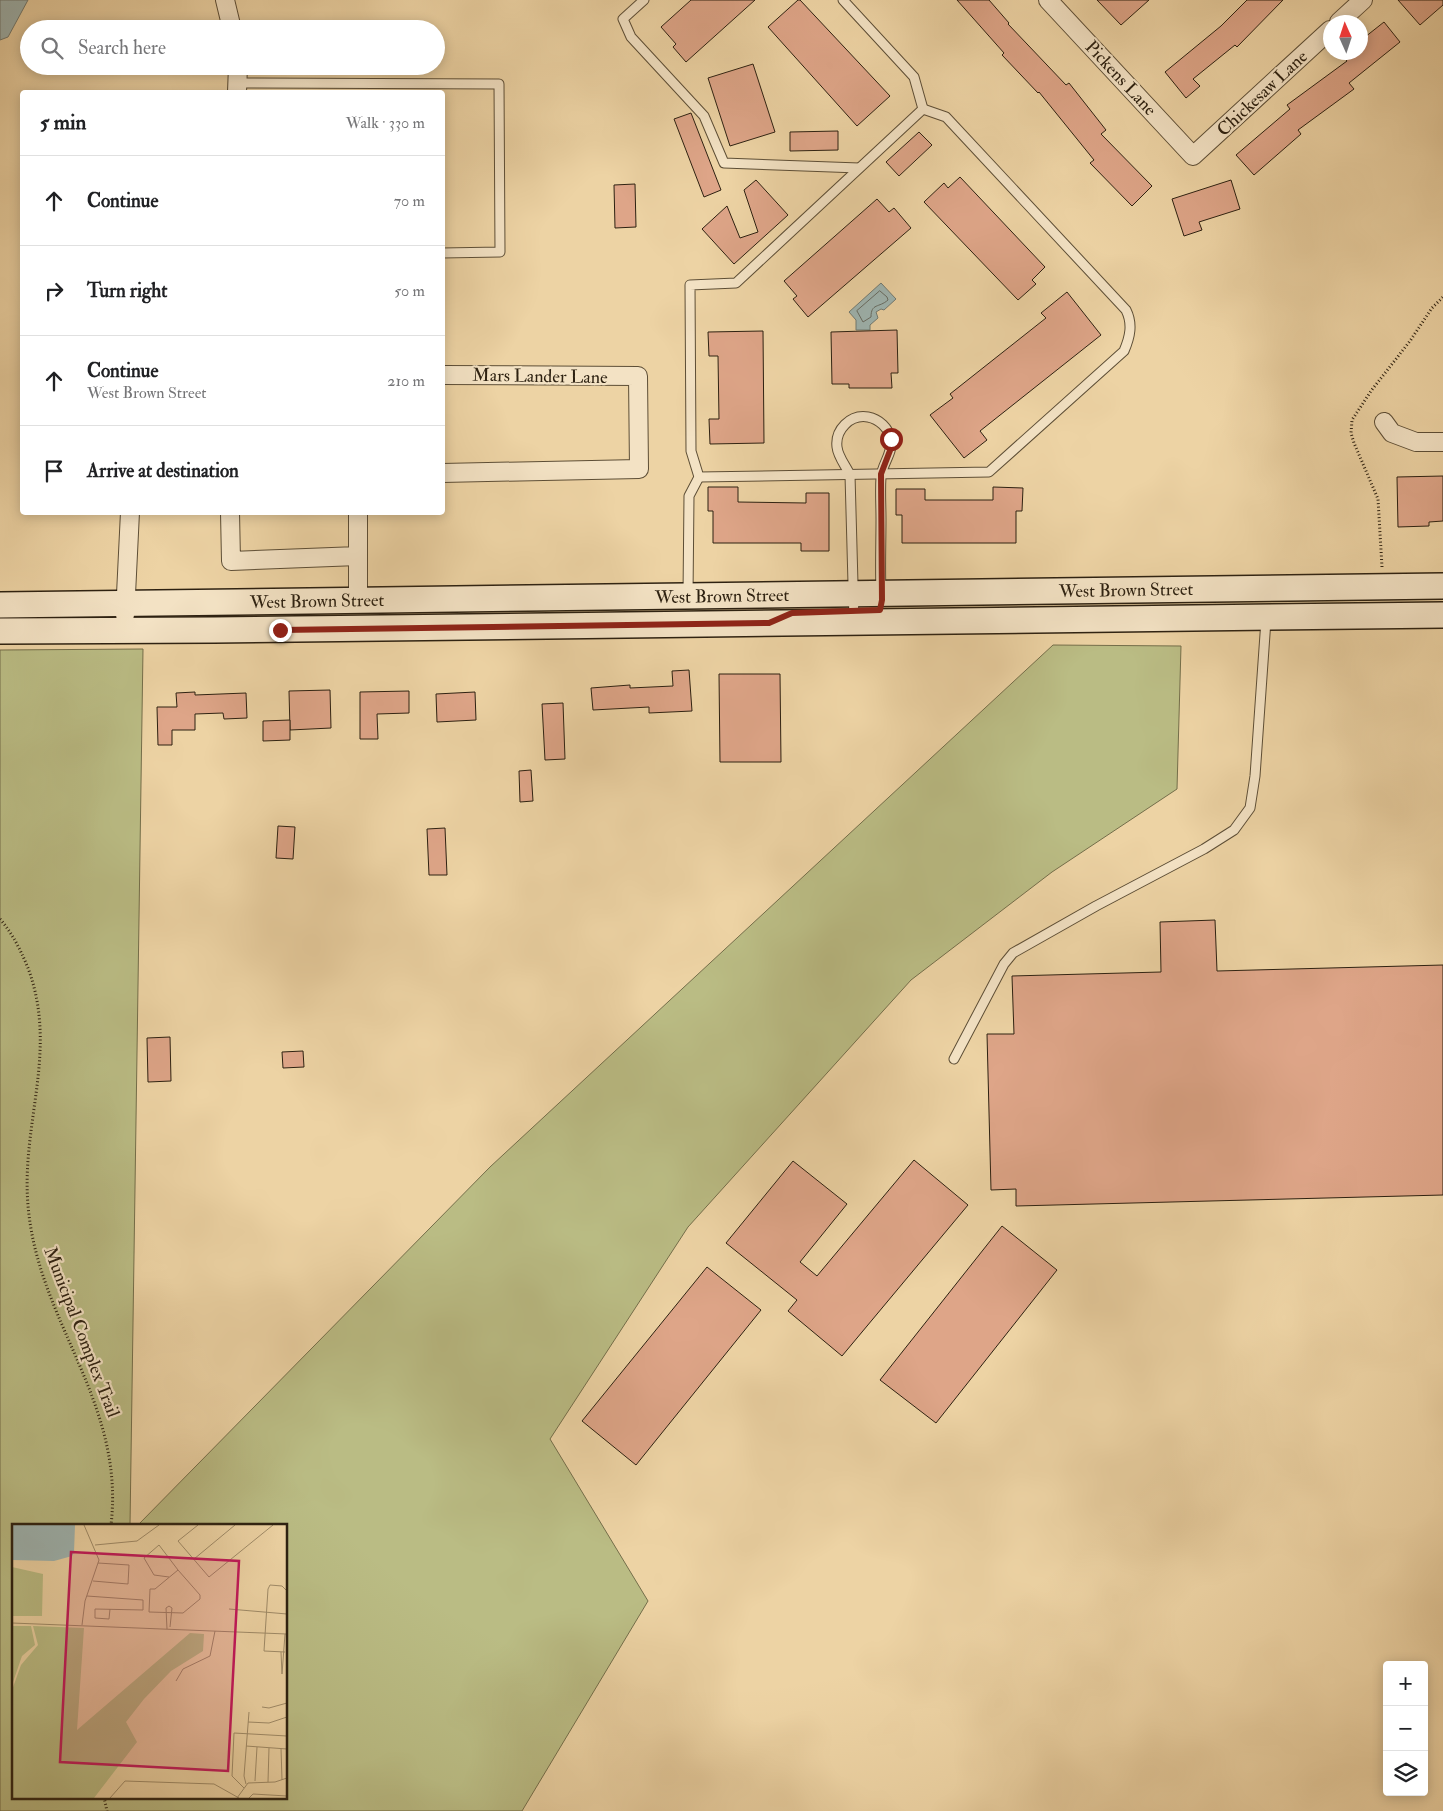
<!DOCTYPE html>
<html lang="en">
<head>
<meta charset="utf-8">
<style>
  :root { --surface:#fff; --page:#f6f6f6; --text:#202124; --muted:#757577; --line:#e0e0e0 }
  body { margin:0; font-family:"IM FELL Double Pica",serif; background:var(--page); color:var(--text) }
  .controls { position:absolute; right:15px; bottom:15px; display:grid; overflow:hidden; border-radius:5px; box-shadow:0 2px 12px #0003 }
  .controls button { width:45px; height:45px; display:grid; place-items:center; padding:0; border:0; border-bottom:1px solid var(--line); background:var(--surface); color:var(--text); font:25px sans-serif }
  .compass { position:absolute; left:1323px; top:15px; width:45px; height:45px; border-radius:50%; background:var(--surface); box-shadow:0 2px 12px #0003; rotate:357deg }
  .stop { position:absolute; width:15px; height:15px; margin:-11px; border:4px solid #8f2418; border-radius:50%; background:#fff }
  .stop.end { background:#8f2418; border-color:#fff; box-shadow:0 1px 5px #0008 }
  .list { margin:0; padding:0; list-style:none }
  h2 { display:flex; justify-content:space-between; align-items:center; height:65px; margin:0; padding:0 20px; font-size:21px }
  h2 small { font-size:16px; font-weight:400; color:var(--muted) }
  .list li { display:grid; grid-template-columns:32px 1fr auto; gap:15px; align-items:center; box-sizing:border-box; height:90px; padding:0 20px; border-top:1px solid var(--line) }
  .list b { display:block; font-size:19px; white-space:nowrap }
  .list p { margin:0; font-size:16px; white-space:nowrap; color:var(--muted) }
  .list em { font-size:16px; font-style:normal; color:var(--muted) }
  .icon { flex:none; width:28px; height:28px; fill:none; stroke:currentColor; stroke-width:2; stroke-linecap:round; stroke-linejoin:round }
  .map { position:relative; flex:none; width:1443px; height:1811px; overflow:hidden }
  .search { position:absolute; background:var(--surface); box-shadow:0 2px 12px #0003; left:20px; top:20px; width:425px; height:55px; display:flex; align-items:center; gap:12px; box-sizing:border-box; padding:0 18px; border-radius:28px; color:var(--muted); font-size:19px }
  .panel { position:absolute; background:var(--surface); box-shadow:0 2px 12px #0003; left:20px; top:90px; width:425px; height:425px; border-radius:5px }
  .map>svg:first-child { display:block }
</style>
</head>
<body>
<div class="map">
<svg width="1443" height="1811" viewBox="0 0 1443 1811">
  <rect width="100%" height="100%" fill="#edd3a4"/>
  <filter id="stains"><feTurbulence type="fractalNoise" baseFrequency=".004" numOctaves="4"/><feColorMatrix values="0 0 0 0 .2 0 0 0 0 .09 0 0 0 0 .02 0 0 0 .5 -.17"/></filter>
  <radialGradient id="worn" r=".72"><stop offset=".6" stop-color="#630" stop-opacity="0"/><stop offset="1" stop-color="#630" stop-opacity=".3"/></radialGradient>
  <polygon fill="#babc84" stroke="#746e4a" points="1053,645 1181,646 1177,789 1052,872 911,980 688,1227 550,1439 648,1601 522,1811 0,1811 0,650 143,649 130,1525 14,1525 14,1797 286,1797 286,1525 138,1525 490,1167"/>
  <g fill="#9eb5b2" stroke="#717a72">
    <polygon points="0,0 28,0 8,37 0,40"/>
    <polygon points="881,283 896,299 884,310 881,309 876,312 878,318 870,325 870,330 856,330 856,320 849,312"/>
  </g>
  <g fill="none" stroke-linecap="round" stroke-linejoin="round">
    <path stroke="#666b62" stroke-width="1" d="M 880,291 L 887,297 L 888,300 C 879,308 871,303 871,317 L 863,322 L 857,311 Z"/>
  </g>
  <g fill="#dea588" stroke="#2d2111">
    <polygon points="691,0 755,0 686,62 673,47 676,44 661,27"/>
    <polygon points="798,0 800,0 890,96 857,126 768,27"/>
    <polygon points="957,0 989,0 1009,23 1008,24 1066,85 1069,83 1106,130 1101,134 1152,186 1132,206 1090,163 1094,160 1039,92 1038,93 1002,55 1004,53"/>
    <polygon points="1097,0 1149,0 1121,25"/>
    <polygon points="1247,0 1283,0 1237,47 1235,45 1193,79 1200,86 1186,98 1165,72 1221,26"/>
    <polygon points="1398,0 1443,0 1443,5 1420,25"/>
    <polygon points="1384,22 1400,42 1349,83 1354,89 1298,130 1301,134 1254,175 1236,155 1290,109 1287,105 1347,61 1339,52 1360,52 1360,41"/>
    <polygon points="753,64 775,132 730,146 708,78"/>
    <polygon points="691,113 721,190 704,197 674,119"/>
    <polygon points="838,131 838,150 790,151 790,132"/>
    <polygon points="919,132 932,145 899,176 886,162"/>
    <polygon points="960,177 1045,267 1032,280 1036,284 1018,300 924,202 944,183 948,188"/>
    <polygon points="756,180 788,215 734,264 702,229 727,206 740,238 758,232 744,190"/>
    <polygon points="1231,180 1240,209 1199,222 1202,230 1184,236 1172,199"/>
    <polygon points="635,184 636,227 615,228 614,185"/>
    <polygon points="877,199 889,212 894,208 911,228 808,317 793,299 797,296 784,281"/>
    <polygon points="1067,292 1101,335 980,431 987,440 964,458 930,415 953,398 950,394 1046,318 1041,313"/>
    <polygon points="897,330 898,373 891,373 892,388 849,388 849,384 832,384 831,332"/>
    <polygon points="763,331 764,443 710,444 709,419 719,419 718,356 709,356 708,332"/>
    <polygon points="1443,476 1443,521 1429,522 1429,526 1398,527 1397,477"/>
    <polygon points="708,487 738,487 738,502 806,503 806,493 829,493 829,551 801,551 801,543 713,543 713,511 708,511"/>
    <polygon points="993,487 1023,488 1022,511 1016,511 1016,543 902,543 902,515 896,515 896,489 925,489 925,500 993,500"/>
    <polygon points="689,670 692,711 649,713 649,707 593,710 591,688 630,685 630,688 673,686 672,671"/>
    <polygon points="719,674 780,674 781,762 720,762"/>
    <polygon points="330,690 331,728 290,730 289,691"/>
    <polygon points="409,691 409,713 377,714 378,739 360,739 360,692"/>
    <polygon points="195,692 195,695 246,693 247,718 224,719 223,713 195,714 195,730 172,730 172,745 158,745 157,707 177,707 176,693"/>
    <polygon points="475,692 476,720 437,722 436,694"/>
    <polygon points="563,703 565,759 545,760 542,704"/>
    <polygon points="290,720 290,740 263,741 263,721"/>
    <polygon points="531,770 533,801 520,802 519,771"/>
    <polygon points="278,826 295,827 293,859 276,858"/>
    <polygon points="445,828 447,875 429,875 427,829"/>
    <polygon points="1215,920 1217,971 1443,965 1443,1195 1016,1206 1016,1189 991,1190 987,1034 1014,1034 1012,976 1161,972 1160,922"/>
    <polygon points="170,1037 171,1081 148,1082 147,1038"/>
    <polygon points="303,1051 304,1067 283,1068 282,1052"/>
    <polygon points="914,1160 968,1205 842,1356 788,1311 797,1300 726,1243 793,1161 847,1204 800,1262 817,1276"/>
    <polygon points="1002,1226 1057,1270 936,1423 880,1380"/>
    <polygon points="707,1267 761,1310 636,1465 582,1421"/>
  </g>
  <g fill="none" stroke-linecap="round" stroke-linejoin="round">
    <g stroke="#5d4e36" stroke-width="11">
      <g id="service">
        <polyline points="644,0 623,19 631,37 704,116 724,163 859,168"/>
        <polyline points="843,0 914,77 923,109"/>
        <polyline points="238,83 499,84 500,252 442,253"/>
        <path d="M 923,109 L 946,117 L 1126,310 C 1133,324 1130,337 1124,351 L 989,472 L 699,477 L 691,451 L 690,285 L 736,283 Z"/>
        <polyline points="688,596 689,496 699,477"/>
        <path d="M 854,620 L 850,475 C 846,466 838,457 837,447 C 835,430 850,414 868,417 C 879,419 889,428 891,440 C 893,453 882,464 881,477 C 880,491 881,505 881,519 C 881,543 880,568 881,592"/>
        <polyline points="954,1059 1004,964 1013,953 1096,906 1204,849 1234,830 1250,808 1255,776 1266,620"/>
      </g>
    </g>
    <g stroke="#5d4e36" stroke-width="20">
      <g id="minor">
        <polyline points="225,0 232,29"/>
        <polyline points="1048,0 1193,156 1330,30"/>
        <polyline points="1339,22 1363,0"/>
        <polyline points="237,92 238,66"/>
        <polyline points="442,375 638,376 639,469 442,473"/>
        <polyline points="1384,422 1392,433 1416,442 1443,442"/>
        <polyline points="230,512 231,561 358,556 358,512"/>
        <polyline points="358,601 358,556"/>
        <polyline points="125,615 130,512"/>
      </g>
    </g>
    <g stroke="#2d2111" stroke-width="28">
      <g id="secondary">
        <polyline points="0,605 1443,586"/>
        <polyline points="0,631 214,630 1443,615"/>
      </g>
    </g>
    <g stroke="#2d2111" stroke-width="3" stroke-dasharray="1 2.5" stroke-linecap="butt">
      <polyline points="1382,567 1378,499 1354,443 1351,433 1352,420 1371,391 1410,341 1432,308 1443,297"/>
      <path d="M 0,919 C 13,934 21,951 28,968 C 60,1054 18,1128 29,1215 C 42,1326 125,1405 111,1525"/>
      <polyline points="104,1797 107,1811"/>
    </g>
    <use href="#service" stroke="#f3e2c4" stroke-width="9"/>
    <use href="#minor" stroke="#f3e2c4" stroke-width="18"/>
    <use href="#secondary" stroke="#f3e2c4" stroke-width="25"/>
  </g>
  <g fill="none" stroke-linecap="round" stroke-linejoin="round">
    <polyline stroke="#8f2418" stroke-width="6" points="280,630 769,623 792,613 880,610 882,600 881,474 891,448 891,439"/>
  </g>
  <g text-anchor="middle" stroke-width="4.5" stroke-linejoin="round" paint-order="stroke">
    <g font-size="18" fill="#2d2111" stroke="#f3e2c4">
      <text transform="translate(1121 78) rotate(47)" y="6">Pickens Lane</text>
      <text transform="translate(1262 93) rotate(-43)" y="6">Chickesaw Lane</text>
      <text transform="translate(540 376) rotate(1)" y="6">Mars Lander Lane</text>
      <text transform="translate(1126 590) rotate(-1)" y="6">West Brown Street</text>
      <text transform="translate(722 596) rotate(-1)" y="6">West Brown Street</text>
      <text transform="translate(317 601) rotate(-1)" y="6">West Brown Street</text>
      <text transform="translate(82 1332) rotate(69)" y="6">Municipal Complex Trail</text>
    </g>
  </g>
  <g transform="translate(12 1524)">
    <rect width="275" height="275" fill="#edd3a4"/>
    <path d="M 0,43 L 31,50 L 30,92 L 0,92 ZM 0,102 L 19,102 L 23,121 L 10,132 L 0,161 ZM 21,102 L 72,104 L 65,206 L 178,109 L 192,110 L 191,127 L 159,147 L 132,175 L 114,198 L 125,218 L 82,274 L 0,274 L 0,166 L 9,141 L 26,121 Z" fill="#babc84"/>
    <path d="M 0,1 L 63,1 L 62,28 L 60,32 L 42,37 L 0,36 Z" fill="#9eb5b2"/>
    <path fill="none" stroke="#a08c69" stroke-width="1" d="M 186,1 L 166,17 L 197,53 L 261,1M 83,21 L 125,17 L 147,1M 182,35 L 223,1M 166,46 L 188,71 L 188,75 L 171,89 L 137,88 L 138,65 L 143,65 ZM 157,53 L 142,51 L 132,34 L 147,21 L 166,46M 81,57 L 116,60 L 117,41 L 86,39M 75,72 L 131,76 L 131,86 L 83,85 L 83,94 L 97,95 L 98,85M 217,85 L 275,90M 0,99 L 275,110M 70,101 L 73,77 L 87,36 L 72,1M 155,105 L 154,84 L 157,82 L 160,84 L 158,103M 269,128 L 270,150 L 273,110M 273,128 L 252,127 L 256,65 L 258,61 L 270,62 L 275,67M 164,157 L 171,145 L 198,132 L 203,107M 250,183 L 257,184 L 275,179M 236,198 L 257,199 L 275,193M 234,222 L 275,225M 269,224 L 270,256M 243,257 L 245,223M 256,258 L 257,224M 234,260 L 232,252 L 237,188M 232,264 L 220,252 L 222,209 L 275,212M 98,274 L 113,257 L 202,260 L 227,274M 225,274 L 236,259 L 263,258 L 275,254M 237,274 L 241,270 L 275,272"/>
    <path fill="#c2185b" fill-opacity="0.15" stroke="#c2185b" stroke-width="2.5" d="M 59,28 L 227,37 L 216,247 L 48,238 Z"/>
    <rect width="275" height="275" fill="none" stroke="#2d2111" stroke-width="2.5"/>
  </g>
  <rect width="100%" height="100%" filter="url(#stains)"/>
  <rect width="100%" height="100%" fill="url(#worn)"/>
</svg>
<div class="controls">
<button>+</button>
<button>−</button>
<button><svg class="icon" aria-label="layers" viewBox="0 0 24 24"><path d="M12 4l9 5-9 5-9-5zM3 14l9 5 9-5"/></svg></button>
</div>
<svg class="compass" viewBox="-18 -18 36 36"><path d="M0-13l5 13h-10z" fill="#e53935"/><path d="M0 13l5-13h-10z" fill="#757577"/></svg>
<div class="stop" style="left:891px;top:439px"></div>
<div class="stop end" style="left:280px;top:630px"></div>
<div class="search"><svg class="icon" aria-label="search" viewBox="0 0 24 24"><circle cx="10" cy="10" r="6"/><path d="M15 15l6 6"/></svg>Search here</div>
<section class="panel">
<h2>5 min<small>Walk · 330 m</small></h2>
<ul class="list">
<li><svg class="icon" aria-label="ahead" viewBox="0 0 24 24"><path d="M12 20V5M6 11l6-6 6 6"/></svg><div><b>Continue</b></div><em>70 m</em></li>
<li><svg class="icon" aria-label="right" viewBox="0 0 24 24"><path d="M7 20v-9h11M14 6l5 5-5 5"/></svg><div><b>Turn right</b></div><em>50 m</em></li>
<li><svg class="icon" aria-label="ahead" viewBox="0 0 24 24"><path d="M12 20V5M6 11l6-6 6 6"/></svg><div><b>Continue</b><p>West Brown Street</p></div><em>210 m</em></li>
<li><svg class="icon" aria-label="arrive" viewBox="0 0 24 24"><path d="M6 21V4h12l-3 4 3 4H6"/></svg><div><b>Arrive at destination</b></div></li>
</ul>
</section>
</div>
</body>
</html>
